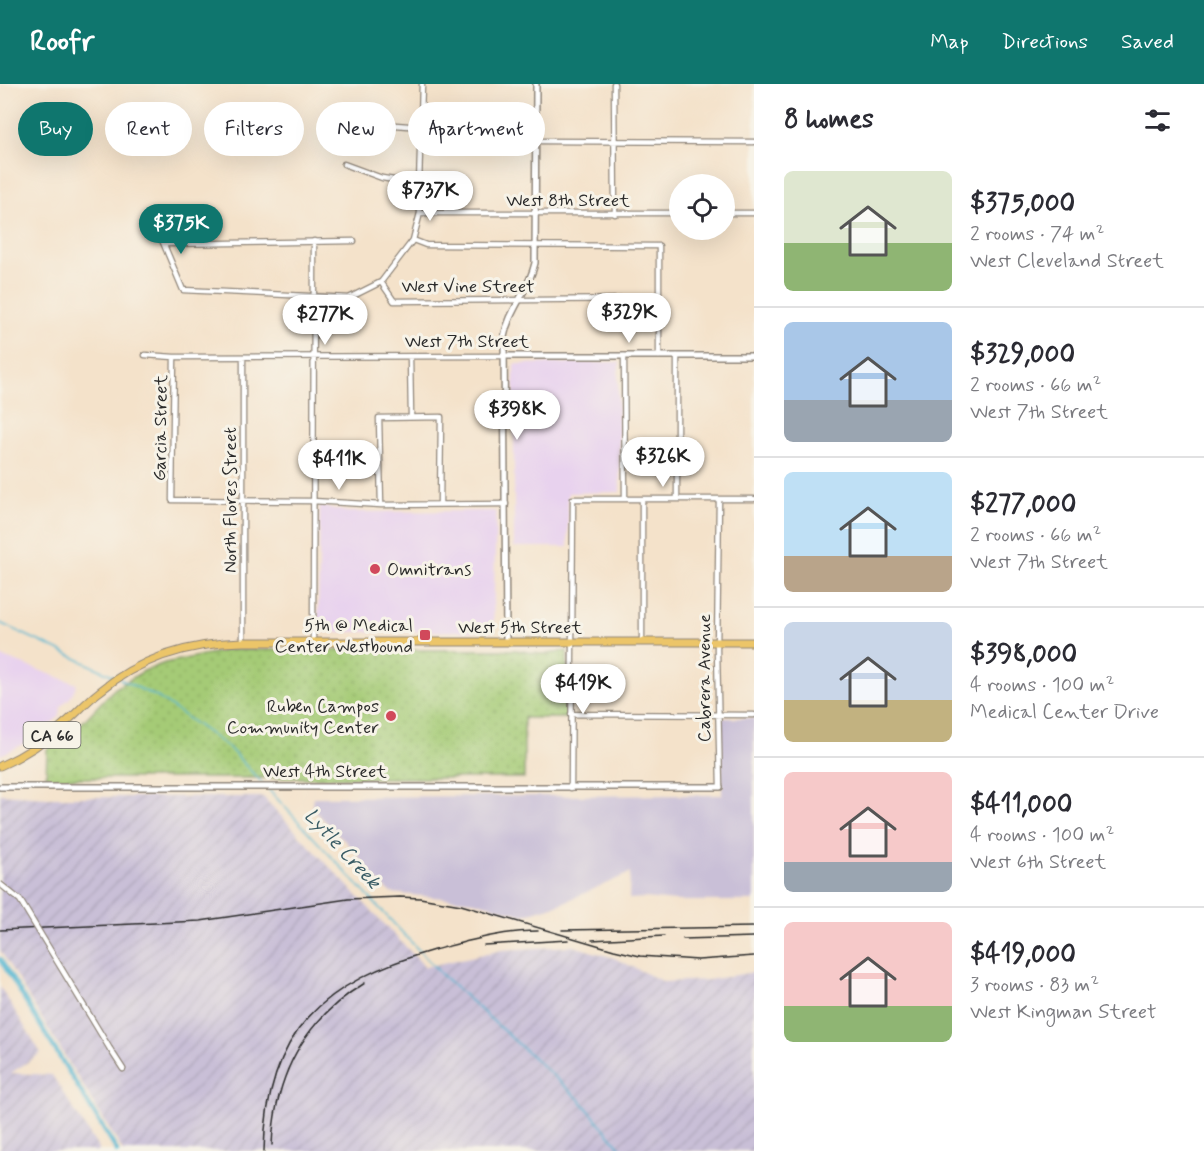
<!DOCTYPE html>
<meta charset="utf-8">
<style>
body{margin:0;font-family:Mynerve,sans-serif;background:#f7f7f7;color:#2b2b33;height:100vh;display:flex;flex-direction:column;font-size:22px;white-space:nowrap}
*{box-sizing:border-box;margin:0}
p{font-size:20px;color:#7c7c81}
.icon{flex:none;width:33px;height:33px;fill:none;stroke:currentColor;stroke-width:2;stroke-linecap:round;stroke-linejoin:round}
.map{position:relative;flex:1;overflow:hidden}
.drawer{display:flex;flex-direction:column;background:#fff;width:450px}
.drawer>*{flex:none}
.banner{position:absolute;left:18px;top:18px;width:570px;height:54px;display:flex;gap:12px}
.fabs{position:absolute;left:669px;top:90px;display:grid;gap:12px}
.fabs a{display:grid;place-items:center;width:66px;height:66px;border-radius:50%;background:#fff;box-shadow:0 6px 24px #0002;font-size:30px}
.price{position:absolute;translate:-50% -51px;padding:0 14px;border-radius:21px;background:#fff;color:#222;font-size:20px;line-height:39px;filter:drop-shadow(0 2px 3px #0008)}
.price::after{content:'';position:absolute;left:50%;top:36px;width:18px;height:14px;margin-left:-9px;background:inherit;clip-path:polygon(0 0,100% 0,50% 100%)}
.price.current{background:#0f766e;color:#fff}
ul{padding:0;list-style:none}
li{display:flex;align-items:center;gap:18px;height:150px;padding:0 30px}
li+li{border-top:2px solid #e1e1e2}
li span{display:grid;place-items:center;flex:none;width:168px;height:120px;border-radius:9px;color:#555}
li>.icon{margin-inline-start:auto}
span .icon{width:72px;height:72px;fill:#fffc;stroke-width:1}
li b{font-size:26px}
h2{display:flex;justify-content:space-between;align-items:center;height:72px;padding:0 30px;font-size:26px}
.pill{padding:0 21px;border-radius:27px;background:#fff;box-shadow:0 6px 24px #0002;font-size:21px;line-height:54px}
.pill.current{background:#0f766e;color:#fff}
header{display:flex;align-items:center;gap:36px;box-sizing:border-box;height:84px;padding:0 30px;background:#0f766e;color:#fff}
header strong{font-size:28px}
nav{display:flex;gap:33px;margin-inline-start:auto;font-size:21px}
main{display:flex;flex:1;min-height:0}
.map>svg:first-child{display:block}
.built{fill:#e8d2ee}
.industrial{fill:url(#industrial-furrows)}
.railway{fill:#c9bfd7}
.park{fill:url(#park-dots);stroke:#687b50;stroke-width:1.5}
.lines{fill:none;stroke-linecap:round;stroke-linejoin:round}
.stream{stroke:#54b7d2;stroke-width:1.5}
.canal{stroke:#54b7d2;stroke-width:4.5}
.minor-casing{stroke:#90867a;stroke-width:7}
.tertiary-casing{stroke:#90867a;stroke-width:8}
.primary-casing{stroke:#90867a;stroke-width:9}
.minor{stroke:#fff;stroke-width:4.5}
.tertiary{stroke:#fff;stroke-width:5}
.primary{stroke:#ecc569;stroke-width:7}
.rail{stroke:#2b2b2b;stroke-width:1.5}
.minor-bridge-casing{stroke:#90867a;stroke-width:7;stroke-linecap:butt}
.minor-bridge{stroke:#fff;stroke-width:4.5}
.poi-dot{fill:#d1495b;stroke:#f7f3e8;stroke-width:2}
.labels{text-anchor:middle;stroke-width:6;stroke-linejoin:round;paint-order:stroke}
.shield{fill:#f7f3e8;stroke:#686764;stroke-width:1.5}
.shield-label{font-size:16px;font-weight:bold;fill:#2b2b2b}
.street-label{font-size:18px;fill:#2b2b2b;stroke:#f7f3e8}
.poi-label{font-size:18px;fill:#2b2b2b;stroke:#f7f3e8;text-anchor:end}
.water-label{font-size:20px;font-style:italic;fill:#395c65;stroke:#f7f3e8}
</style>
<header>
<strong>Roofr</strong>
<nav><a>Map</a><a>Directions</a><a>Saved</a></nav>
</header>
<main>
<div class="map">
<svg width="754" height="1067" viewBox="0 0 754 1067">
<defs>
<pattern id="industrial-furrows" width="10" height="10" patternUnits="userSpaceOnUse" patternTransform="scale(1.5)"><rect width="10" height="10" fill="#c9bfd7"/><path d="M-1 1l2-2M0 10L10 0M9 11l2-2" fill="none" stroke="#ada4b9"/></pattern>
<pattern id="park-dots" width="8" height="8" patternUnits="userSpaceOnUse" patternTransform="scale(1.5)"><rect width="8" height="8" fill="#a5cb76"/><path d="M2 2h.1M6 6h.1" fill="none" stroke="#8eae66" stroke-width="1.8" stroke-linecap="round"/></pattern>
</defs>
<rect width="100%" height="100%" fill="#f7f3e8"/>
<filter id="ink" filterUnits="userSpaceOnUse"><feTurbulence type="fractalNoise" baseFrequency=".0167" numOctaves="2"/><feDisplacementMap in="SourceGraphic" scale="12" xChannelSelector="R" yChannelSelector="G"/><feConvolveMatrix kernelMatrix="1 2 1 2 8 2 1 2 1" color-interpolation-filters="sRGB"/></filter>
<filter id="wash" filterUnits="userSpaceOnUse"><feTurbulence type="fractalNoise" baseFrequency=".008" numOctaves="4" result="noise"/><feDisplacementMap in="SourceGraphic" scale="24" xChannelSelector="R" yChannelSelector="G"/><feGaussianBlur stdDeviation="1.35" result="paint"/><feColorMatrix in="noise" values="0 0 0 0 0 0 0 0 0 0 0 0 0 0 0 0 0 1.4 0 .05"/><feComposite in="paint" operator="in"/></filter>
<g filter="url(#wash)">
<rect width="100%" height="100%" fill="#f4e2ca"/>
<path class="built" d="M 620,278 L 618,290 L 620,408 L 568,409 L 568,463 L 514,463 L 514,280 Z
M 320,422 L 348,428 L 494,427 L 496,429 L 493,547 L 322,548 L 318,544 Z
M 0,572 L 77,600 L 70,614 L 61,622 L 59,633 L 35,653 L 14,665 L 0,671 Z"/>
<path class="industrial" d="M 0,710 L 48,713 L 263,713 L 425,883 L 502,866 L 573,862 L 614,874 L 664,898 L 709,896 L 754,888 L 754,1067 L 123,1067 L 0,866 Z
M 0,903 L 41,969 L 11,989 L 52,991 L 100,1067 L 0,1067 Z"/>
<path class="railway" d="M 721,634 L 754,634 L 754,817 L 675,817 L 645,814 L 629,815 L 630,789 L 560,820 L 523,831 L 474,817 L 391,809 L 369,789 L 356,768 L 312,724 L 313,713 L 722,711 Z"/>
<path class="park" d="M 228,566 L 513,566 C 525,566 534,571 547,570 C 554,570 560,567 567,567 L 568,634 L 524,634 L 524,694 L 46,694 L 47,665 L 80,641 L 114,605 L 144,587 L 165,579 Z"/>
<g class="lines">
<path class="stream" d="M 0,539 L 116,593
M 120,595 L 159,614 L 228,663 L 263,700
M 268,705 L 441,890 L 581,1017 L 623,1067"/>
<path class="canal" d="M 0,875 L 117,1067"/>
</g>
</g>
<g filter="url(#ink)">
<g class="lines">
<defs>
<path id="minor" d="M 614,0 L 615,130
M 357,35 L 383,40 L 421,43
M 420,59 L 535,57 L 754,58
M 344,80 L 382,94 L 419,100
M 420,129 L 680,129
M 724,129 L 754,129
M 157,144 L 183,206 L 349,214 L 381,198 L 413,156 L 420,129 L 419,100 L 422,0
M 413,156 L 426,161 L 659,162 L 659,272
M 164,160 L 354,157
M 381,198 L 394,217 L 658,215
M 145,271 L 174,273 L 505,272
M 624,272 L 625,415
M 677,272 L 677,415
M 174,273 L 172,416 L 313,417 L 381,421 L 506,420
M 410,273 L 411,332
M 719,415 L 717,566 L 720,703
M 381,421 L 379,334 L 441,333 L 440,420
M 243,558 L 243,273
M 313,558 L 314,157
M 642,558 L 642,415
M 571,630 L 754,631
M 571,704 L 573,415 L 754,415
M 110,965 L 123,985"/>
<path id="tertiary" d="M 505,272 L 754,272
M 506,558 L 504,253 C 509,226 529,206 535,179 L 536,0
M 0,703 L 720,703"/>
<path id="primary" d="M 0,682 C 25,671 46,657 65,639 C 77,629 87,617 99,608 C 141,573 189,559 243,558 L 754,558"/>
</defs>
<use href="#minor" class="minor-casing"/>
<use href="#tertiary" class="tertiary-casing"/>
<use href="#primary" class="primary-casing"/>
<use href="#minor" class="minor"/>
<use href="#tertiary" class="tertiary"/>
<use href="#primary" class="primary"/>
<path class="rail" d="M 0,846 L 200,837 L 348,815 L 400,813 L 420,814 L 461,821 L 614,866 L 640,872 L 698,876 L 754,872
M 562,846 L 754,843
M 683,855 L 754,853
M 592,856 L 664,852
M 484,861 L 568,856
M 272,1061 C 275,991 305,935 365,899
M 264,1067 C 266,947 324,897 434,866 C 469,857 502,847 538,847"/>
<defs>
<path id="minor-bridge" d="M 0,800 L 20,816 L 110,965"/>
</defs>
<use href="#minor-bridge" class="minor-bridge-casing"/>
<use href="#minor-bridge" class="minor-bridge"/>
</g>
</g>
<g class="poi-dot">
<circle cx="375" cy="485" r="6"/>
<rect x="419" y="545" width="12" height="12" rx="3"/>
<circle cx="391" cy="632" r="6"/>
</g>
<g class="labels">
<rect class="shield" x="23.5" y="638" width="57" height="26" rx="4.5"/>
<g class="shield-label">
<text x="52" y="657">CA 66</text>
</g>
<g class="street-label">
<text x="568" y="122">West 8th Street</text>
<text x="468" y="208">West Vine Street</text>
<text x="467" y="263">West 7th Street</text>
<text transform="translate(160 344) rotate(-89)" y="6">Garcia Street</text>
<text transform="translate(230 416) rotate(-90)" y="6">North Flores Street</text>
<text x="520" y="549">West 5th Street</text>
<text transform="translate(704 594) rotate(-90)" y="6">Cabrera Avenue</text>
<text x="325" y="693">West 4th Street</text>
</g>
<g class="poi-label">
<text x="387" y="491" text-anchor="start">Omnitrans</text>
<text x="413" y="547">5th @ Medical<tspan x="413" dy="21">Center Westbound</tspan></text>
<text x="379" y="628">Ruben Campos<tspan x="379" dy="21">Community Center</tspan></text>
</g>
<g class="water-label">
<text transform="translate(343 764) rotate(47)" y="7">Lytle Creek</text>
</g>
</g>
</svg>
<div class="fabs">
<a><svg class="icon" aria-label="locate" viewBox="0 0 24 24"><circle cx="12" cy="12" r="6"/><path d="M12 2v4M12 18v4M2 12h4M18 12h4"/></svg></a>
</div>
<b class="price" style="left:430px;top:138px">$737K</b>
<b class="price current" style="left:181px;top:171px">$375K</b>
<b class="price" style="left:629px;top:260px">$329K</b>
<b class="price" style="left:325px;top:262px">$277K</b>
<b class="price" style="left:517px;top:357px">$398K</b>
<b class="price" style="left:663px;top:404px">$326K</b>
<b class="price" style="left:339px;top:407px">$411K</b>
<b class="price" style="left:583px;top:631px">$419K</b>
<div class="banner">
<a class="pill current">Buy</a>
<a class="pill">Rent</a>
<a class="pill">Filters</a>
<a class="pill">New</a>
<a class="pill">Apartment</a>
</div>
</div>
<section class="drawer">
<h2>8 homes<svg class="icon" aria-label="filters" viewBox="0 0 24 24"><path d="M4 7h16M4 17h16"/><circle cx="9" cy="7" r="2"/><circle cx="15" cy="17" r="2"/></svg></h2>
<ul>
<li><span style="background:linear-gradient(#dfe7d0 60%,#8fb573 0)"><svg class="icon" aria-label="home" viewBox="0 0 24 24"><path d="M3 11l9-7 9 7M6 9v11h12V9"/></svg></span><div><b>$375,000</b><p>2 rooms · 74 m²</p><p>West Cleveland Street</p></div></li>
<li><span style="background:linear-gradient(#a9c7e8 65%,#9aa5b1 0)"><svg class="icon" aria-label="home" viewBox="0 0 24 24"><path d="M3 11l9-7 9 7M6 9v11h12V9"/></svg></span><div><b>$329,000</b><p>2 rooms · 66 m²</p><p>West 7th Street</p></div></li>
<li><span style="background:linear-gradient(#bfe0f5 70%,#b9a48a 0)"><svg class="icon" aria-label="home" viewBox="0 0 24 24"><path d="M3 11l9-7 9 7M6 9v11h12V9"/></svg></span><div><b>$277,000</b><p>2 rooms · 66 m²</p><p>West 7th Street</p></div></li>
<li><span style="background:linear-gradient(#c9d6e8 65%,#c2b280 0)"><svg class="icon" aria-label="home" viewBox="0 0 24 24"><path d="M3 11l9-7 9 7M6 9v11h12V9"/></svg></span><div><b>$398,000</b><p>4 rooms · 100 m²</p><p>Medical Center Drive</p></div></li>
<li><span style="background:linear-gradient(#f6c9c9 75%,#9aa5b1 0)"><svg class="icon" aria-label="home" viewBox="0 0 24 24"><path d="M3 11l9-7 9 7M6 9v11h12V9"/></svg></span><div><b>$411,000</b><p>4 rooms · 100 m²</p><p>West 6th Street</p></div></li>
<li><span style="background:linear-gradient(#f6c9c9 70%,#8fb573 0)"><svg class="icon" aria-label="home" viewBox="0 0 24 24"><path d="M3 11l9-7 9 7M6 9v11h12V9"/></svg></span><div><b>$419,000</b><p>3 rooms · 83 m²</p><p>West Kingman Street</p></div></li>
</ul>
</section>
</main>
